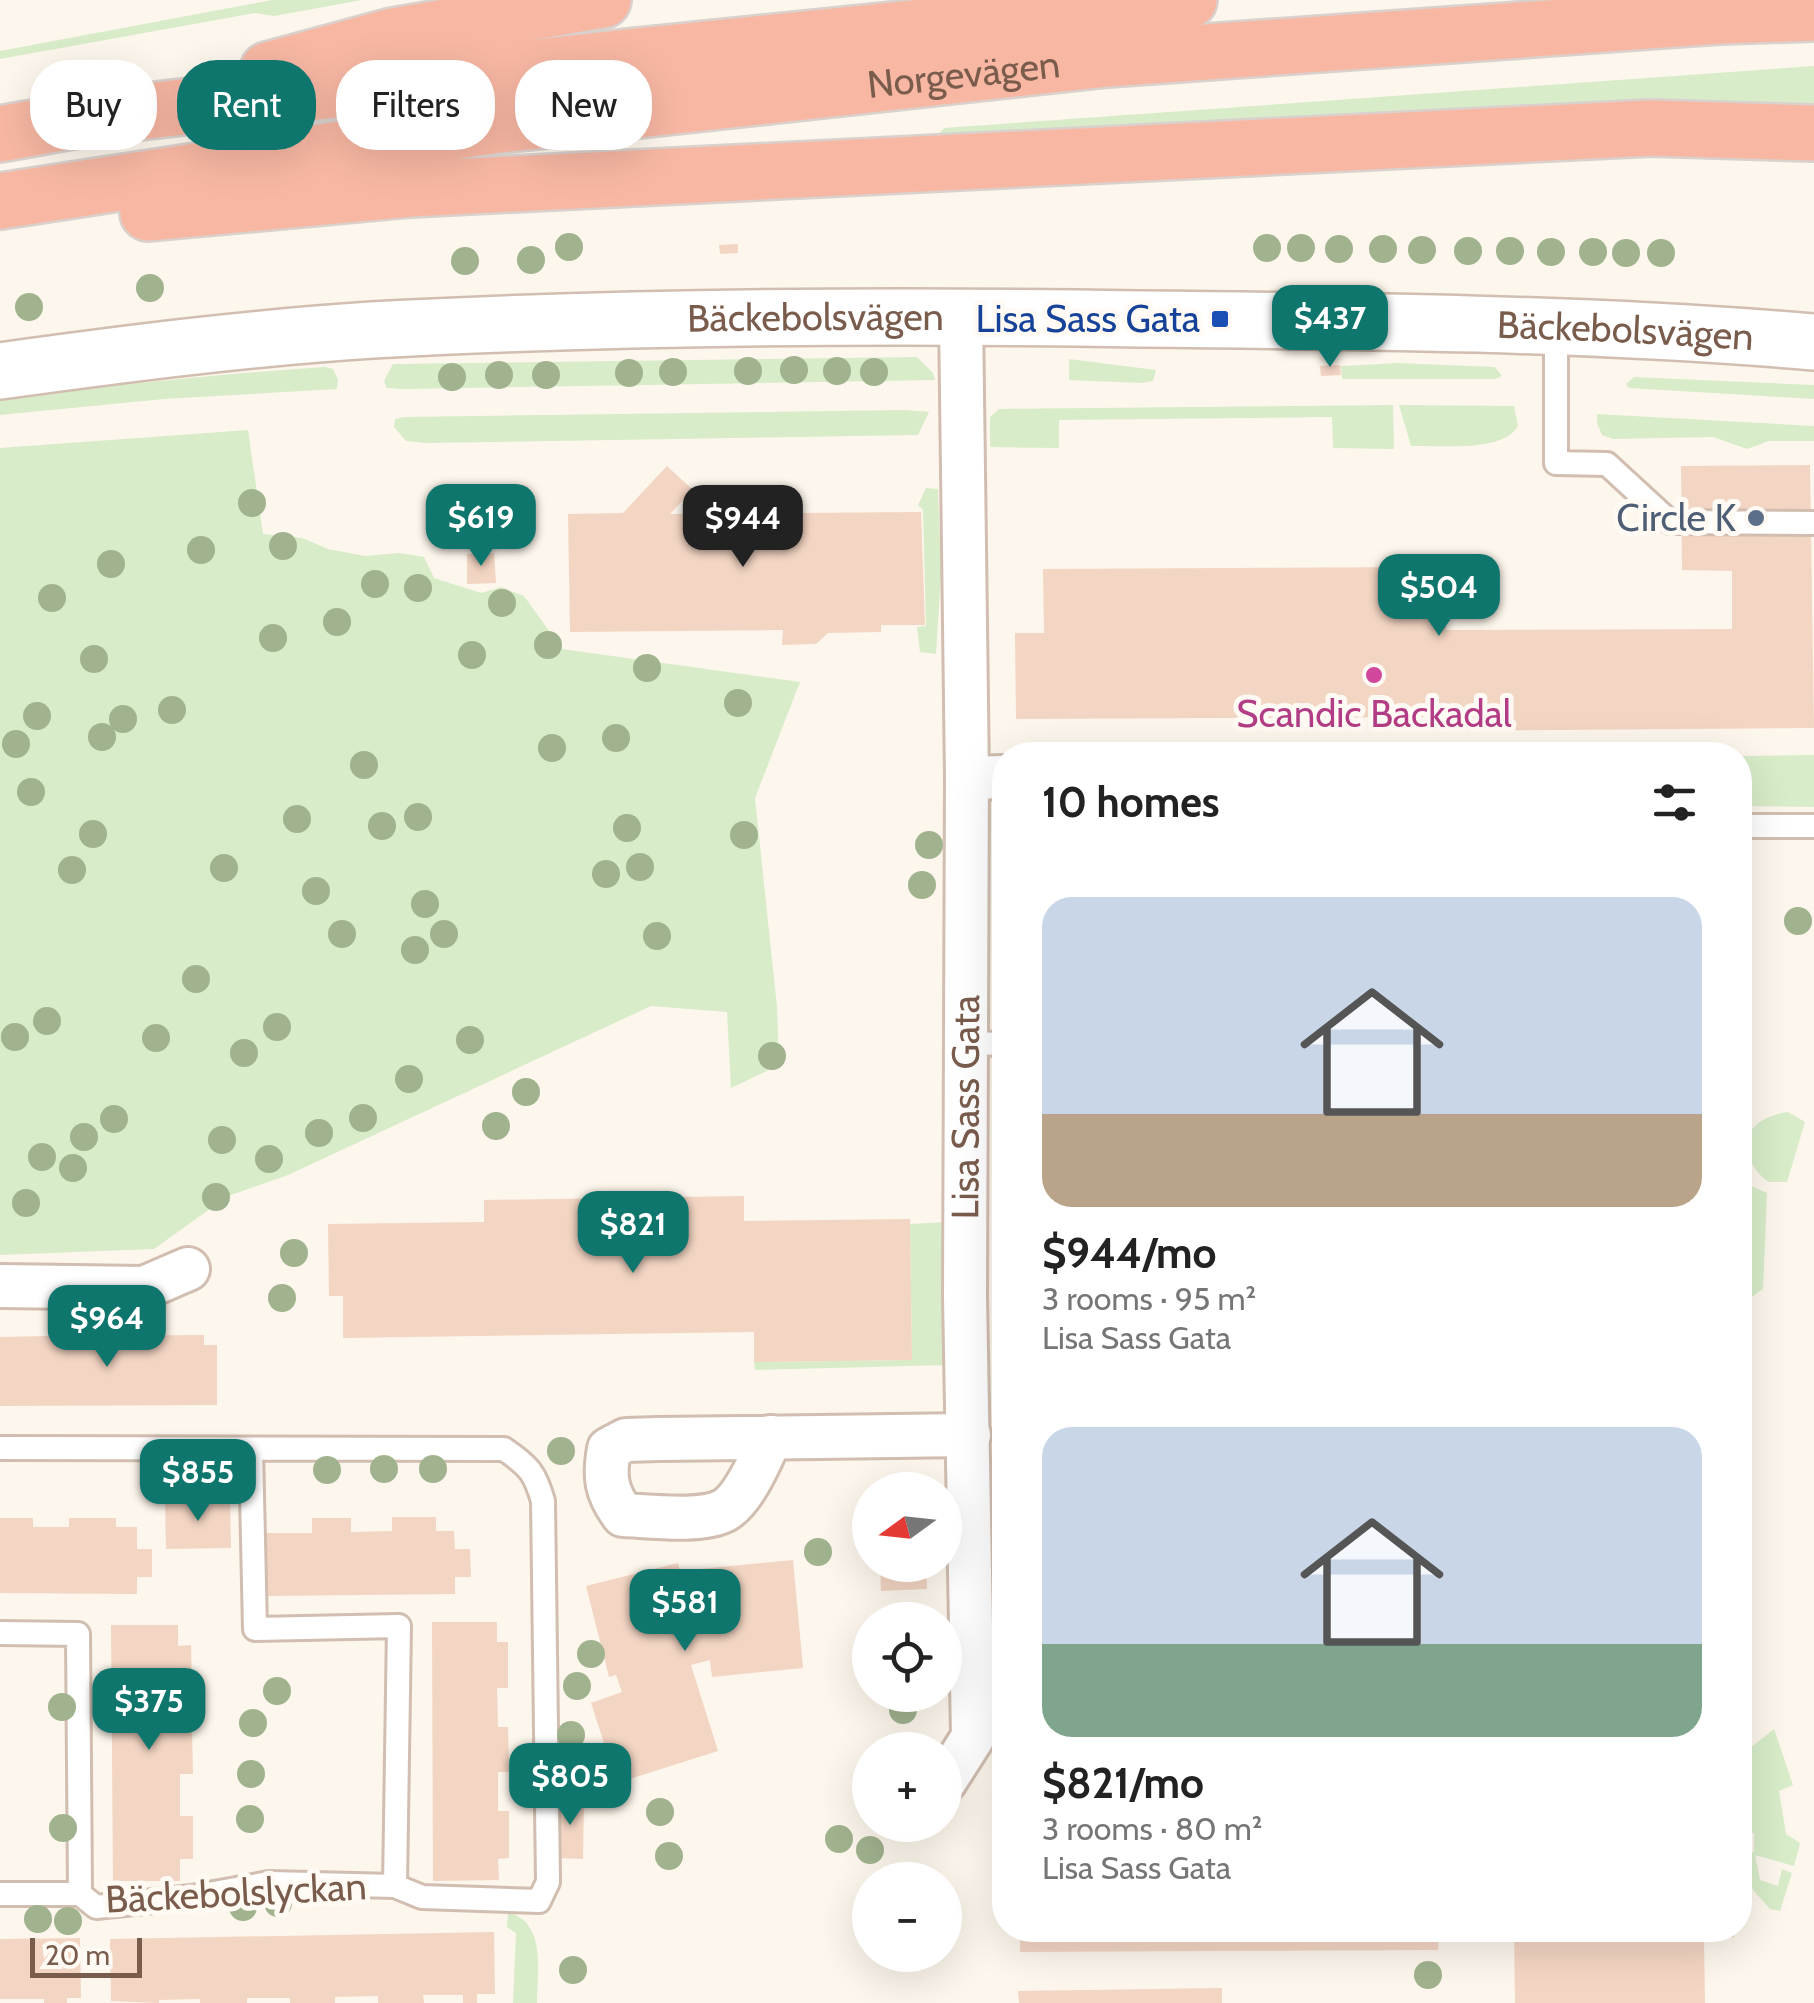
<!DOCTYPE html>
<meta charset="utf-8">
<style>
body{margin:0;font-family:Cabin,sans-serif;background:#f2f2f2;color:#222;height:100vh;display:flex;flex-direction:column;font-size:38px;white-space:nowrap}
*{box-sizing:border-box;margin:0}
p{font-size:32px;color:#767676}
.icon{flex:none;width:55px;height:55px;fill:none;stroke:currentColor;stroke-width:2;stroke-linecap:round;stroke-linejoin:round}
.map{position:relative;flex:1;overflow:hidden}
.drawer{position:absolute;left:992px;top:742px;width:760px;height:1200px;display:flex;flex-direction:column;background:#fff;border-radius:40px;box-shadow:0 10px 40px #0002}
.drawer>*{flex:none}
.banner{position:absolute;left:30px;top:60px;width:812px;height:90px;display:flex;gap:20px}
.needle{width:65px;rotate:255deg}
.fabs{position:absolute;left:852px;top:1472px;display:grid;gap:20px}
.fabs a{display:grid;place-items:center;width:110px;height:110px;border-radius:50%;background:#fff;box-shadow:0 10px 40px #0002;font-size:50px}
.scale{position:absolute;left:30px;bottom:25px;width:112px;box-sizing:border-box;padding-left:10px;border:5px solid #7a5c4d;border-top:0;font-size:28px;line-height:35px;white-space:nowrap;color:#7a5c4d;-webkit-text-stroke:8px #fffaf3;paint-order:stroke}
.price{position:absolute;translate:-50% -85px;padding:0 22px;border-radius:20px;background:#0f766e;color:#fff;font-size:32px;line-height:65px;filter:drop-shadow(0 2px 5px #0008)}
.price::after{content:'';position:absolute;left:50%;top:60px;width:30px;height:22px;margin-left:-15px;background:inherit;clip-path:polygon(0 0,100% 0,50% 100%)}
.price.on{background:#222;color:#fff}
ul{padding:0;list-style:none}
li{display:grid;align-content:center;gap:20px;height:530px;padding:0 50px}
li span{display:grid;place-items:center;height:310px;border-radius:30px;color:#555}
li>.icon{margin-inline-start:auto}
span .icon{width:180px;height:180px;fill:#fffc;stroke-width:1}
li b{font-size:42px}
h2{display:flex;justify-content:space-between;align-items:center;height:120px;padding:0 50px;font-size:42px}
.chip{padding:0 35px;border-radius:40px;background:#fff;box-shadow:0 10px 40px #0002;font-size:35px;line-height:90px}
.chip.on{background:#0f766e;color:#fff}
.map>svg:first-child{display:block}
.green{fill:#d8ecc9}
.building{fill:#f3d5c3}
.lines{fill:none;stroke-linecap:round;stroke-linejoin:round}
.service-casing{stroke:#d1beb0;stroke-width:28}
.minor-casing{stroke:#d1beb0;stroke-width:48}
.tertiary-casing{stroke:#d1beb0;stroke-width:60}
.motorway-casing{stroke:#dad1cd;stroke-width:60}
.service{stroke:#fff;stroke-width:22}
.minor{stroke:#fff;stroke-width:42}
.tertiary{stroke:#fff;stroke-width:55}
.motorway{stroke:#f7b7a3;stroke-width:55}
.tree{fill:#a0b28e}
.transit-dot{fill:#1a4fb4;stroke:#fffaf3;stroke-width:4}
.service-dot{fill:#5c6f8a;stroke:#fffaf3;stroke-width:4}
.hotel-dot{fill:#d1479c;stroke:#fffaf3;stroke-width:4}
.labels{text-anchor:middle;stroke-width:10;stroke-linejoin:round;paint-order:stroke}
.street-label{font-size:38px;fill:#7a5c4d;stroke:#fffaf3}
.transit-label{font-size:38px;fill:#164399;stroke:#fffaf3;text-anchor:end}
.service-label{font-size:38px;fill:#4e5e75;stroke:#fffaf3;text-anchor:end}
.hotel-label{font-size:38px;fill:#b23c85;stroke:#fffaf3}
</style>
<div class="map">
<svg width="1814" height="2003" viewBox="0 0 1814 2003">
<rect width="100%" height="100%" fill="#fdf6ec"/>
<path class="green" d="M 272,0 L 362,0 L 274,16 L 255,13 L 0,59 L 0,51 Z
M 1814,66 L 1814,117 L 942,136 L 940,133 L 944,128 Z
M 917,357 L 933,373 L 935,380 L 401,389 L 387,388 L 384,381 L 393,364 Z
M 1069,359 L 1156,370 L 1153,381 L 1142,383 L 1069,380 Z
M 1398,363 L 1495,367 L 1502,376 L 1495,379 L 1342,379 L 1341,366 Z
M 325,367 L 333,369 L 338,380 L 337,389 L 164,399 L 0,415 L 0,401 C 108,385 216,374 325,367 Z
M 1634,377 L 1814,385 L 1814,399 L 1629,388 L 1626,384 Z
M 1393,405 L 1394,449 L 1333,448 L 1332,417 L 1059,420 L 1059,448 L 990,447 L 990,417 L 999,409 Z
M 1399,405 L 1514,406 L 1518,426 C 1503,453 1440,445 1411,446 Z
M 905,410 L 929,412 L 918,435 L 426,443 L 406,441 L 394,427 L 395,419 L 405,417 Z
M 1597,414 L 1814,426 L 1814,441 L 1769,441 L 1747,449 L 1713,437 L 1613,439 L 1602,435 L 1597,423 Z
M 248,430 L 263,534 L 302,538 L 328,549 L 365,556 L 399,553 L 424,557 L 434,578 L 481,593 L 501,587 L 524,596 L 562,649 L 800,682 L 755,798 L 777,1007 L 779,1065 L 731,1088 L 727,1012 L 651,1006 L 288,1175 L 228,1196 L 154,1249 L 0,1255 L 0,448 Z
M 926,488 L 938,489 L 941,575 L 936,654 L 920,652 L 917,627 L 926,626 L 923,510 L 918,505 Z
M 1814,755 L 1814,807 L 1740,806 L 1740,756 Z
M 1788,1112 L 1805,1122 L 1787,1182 L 1768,1182 C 1732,1152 1743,1118 1788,1112 Z
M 1740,1181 L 1767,1193 L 1763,1289 L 1741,1304 L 1740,1323 Z
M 945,1222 L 947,1365 L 755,1370 L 754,1362 L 912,1360 L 910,1224 Z
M 1774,1729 L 1793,1785 L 1779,1791 L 1786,1834 L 1800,1843 L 1794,1866 L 1755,1855 L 1760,1880 L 1778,1886 L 1782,1869 L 1792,1873 L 1780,1911 L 1770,1909 L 1753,1890 L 1745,1854 L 1754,1852 L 1754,1833 L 1743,1832 L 1740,1756 Z
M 508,1912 C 547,1923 537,1971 537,2003 L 513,2003 L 516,1933 L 507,1927 Z"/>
<path class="building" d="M 738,244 L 738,253 L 720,254 L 719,245 Z
M 1340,365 L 1341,375 L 1321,376 L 1320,366 Z
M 1810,465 L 1814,728 L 1433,731 L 1433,717 L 1016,719 L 1015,633 L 1044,633 L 1043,569 L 1446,567 L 1446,630 L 1732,629 L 1732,571 L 1682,570 L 1681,466 Z
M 667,466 L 693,490 L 670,514 L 921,512 L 925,625 L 881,625 L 881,632 L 828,633 L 816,644 L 782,645 L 783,630 L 570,632 L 568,514 L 623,513 Z
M 494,553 L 496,583 L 467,584 L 467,554 Z
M 744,1196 L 744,1221 L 910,1219 L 912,1360 L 754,1362 L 754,1332 L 343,1338 L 343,1296 L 329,1296 L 328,1224 L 484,1222 L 484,1200 Z
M 48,1329 L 78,1329 L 78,1336 L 204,1335 L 204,1345 L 217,1345 L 217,1405 L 0,1406 L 0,1337 L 48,1336 Z
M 1740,1369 L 1744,1369 L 1747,1494 L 1740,1494 Z
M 230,1498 L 231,1548 L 166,1549 L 165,1499 Z
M 392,1517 L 436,1517 L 436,1531 L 454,1531 L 455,1549 L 470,1549 L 471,1577 L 455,1577 L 455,1594 L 266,1596 L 266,1533 L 312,1533 L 312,1518 L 351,1518 L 351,1532 L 392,1531 Z
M 0,1518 L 33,1518 L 33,1527 L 69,1527 L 69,1518 L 116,1518 L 116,1527 L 137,1527 L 137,1549 L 152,1549 L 152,1577 L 137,1577 L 137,1594 L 0,1593 Z
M 793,1560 L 803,1668 L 712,1677 L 710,1660 L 691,1665 L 718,1751 L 617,1783 L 591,1703 L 622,1692 L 616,1675 L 609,1677 L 586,1586 L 678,1563 L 689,1608 L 704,1606 L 700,1569 Z
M 926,1565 L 927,1589 L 881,1591 L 880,1566 Z
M 432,1622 L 497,1622 L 497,1642 L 508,1642 L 508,1688 L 497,1688 L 498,1727 L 508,1727 L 509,1772 L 498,1772 L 498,1811 L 509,1811 L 509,1858 L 498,1859 L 499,1880 L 433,1881 Z
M 111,1625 L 178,1625 L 178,1646 L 191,1645 L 192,1688 L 179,1688 L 179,1730 L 192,1730 L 193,1774 L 180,1774 L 180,1816 L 193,1816 L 193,1859 L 180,1859 L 180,1881 L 113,1881 Z
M 557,1797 L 584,1797 L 583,1859 L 556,1858 Z
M 1020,1930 L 1439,1930 L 1438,1950 L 1020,1952 Z
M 1514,1930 L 1734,1930 L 1734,1937 L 1704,1937 L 1705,2003 L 1515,2003 Z
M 494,1932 L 495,1994 L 477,1994 L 477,2003 L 463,2003 L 463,1995 L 423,1995 L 424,2003 L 378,2003 L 378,1996 L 335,1997 L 335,2003 L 290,2003 L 290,1998 L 247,1998 L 247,2003 L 200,2003 L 200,1999 L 159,2000 L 159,2003 L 111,2001 L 110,1939 Z
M 80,1938 L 81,1998 L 67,1998 L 67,2003 L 44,2003 L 44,1999 L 0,1999 L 0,1939 Z
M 1222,1988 L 1222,2003 L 1019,2003 L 1018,1991 Z"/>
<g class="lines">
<defs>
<path id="service" d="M 1556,326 L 1556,463 L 1607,464 L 1670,522 L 1814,523
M 1740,826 L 1814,826
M 964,1043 L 1005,1044
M 0,1448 L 504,1449 C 529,1466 535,1473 543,1501 L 548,1882 L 539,1901 L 422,1897 L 395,1886 L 269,1883 L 192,1897 L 96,1907 L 80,1894 L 0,1894
M 251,1450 L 255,1629 L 399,1626 L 395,1886
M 0,1633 L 78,1634 L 80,1894"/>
<g id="minor">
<path d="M 967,778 L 1005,777"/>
<path d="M 0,1286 L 144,1288 L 188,1269"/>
<path d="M 771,1437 C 761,1458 745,1498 725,1510 C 702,1523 649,1516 623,1515 C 606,1492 604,1477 609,1449 L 626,1440 L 658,1439 L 969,1435"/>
<path id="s1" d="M 945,1781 L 973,1737 L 965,1296 L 967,778 L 961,316"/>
</g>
<g id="tertiary">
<path id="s2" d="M 0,371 C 123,354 248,338 372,330 C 628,316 883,315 1139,319 C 1364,321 1589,323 1814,342"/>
</g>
<g id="motorway">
<path d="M 268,70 L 393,36 L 603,0"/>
<path d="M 0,134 L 94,117 L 627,57 L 1189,0"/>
<path id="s3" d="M 0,201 L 491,126 L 1107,59 L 1719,16 L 1814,13"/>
<path d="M 148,213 L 410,189 L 1651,128 L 1814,133"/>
</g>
</defs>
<use href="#service" class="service-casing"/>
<use href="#minor" class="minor-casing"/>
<use href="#tertiary" class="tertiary-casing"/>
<use href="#motorway" class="motorway-casing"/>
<use href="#service" class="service"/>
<use href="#minor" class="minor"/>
<use href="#tertiary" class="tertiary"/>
<use href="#motorway" class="motorway"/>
</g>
<g class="tree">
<circle cx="569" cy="247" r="14"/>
<circle cx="1267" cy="248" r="14"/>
<circle cx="1301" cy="248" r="14"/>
<circle cx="1339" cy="249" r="14"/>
<circle cx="1383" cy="249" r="14"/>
<circle cx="1422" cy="250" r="14"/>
<circle cx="1468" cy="251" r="14"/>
<circle cx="1510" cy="251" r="14"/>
<circle cx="1551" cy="252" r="14"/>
<circle cx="1593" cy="252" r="14"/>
<circle cx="1626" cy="253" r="14"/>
<circle cx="1661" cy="253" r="14"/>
<circle cx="531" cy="260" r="14"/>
<circle cx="465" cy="261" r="14"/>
<circle cx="150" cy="288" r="14"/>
<circle cx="29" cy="307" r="14"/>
<circle cx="794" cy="370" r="14"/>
<circle cx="748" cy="371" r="14"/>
<circle cx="837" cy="371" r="14"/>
<circle cx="673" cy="372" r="14"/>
<circle cx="874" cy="372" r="14"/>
<circle cx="629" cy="373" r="14"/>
<circle cx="499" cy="375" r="14"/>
<circle cx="546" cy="375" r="14"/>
<circle cx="452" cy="377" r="14"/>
<circle cx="252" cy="503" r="14"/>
<circle cx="283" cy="546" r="14"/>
<circle cx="201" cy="550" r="14"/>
<circle cx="111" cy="564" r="14"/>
<circle cx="375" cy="584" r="14"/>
<circle cx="418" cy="588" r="14"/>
<circle cx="52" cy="598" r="14"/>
<circle cx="502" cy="603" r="14"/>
<circle cx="337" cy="622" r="14"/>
<circle cx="273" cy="638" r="14"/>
<circle cx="548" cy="645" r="14"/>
<circle cx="472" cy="655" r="14"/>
<circle cx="94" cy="659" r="14"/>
<circle cx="647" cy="668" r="14"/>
<circle cx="738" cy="703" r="14"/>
<circle cx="172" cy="710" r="14"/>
<circle cx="37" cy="716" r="14"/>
<circle cx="123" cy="719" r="14"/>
<circle cx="102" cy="737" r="14"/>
<circle cx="616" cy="738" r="14"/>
<circle cx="16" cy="744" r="14"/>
<circle cx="552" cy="748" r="14"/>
<circle cx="364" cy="765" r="14"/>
<circle cx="31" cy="792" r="14"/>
<circle cx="418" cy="817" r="14"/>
<circle cx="297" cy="819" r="14"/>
<circle cx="382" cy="826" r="14"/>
<circle cx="627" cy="828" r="14"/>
<circle cx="93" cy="834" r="14"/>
<circle cx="744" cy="835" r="14"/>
<circle cx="929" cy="845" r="14"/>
<circle cx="640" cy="867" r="14"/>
<circle cx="224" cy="868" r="14"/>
<circle cx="72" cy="870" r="14"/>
<circle cx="606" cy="874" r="14"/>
<circle cx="922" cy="885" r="14"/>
<circle cx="316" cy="891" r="14"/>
<circle cx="425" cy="904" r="14"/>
<circle cx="1798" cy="921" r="14"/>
<circle cx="342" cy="934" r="14"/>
<circle cx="444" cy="934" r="14"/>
<circle cx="657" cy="936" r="14"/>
<circle cx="415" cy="950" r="14"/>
<circle cx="196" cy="979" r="14"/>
<circle cx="47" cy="1021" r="14"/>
<circle cx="277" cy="1027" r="14"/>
<circle cx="15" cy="1037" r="14"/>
<circle cx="156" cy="1038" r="14"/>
<circle cx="470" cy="1040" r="14"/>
<circle cx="244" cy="1053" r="14"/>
<circle cx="772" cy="1056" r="14"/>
<circle cx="409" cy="1079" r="14"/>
<circle cx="526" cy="1092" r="14"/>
<circle cx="363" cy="1118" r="14"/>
<circle cx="114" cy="1119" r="14"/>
<circle cx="496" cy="1126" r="14"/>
<circle cx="319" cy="1133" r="14"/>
<circle cx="84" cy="1137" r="14"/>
<circle cx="222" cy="1140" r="14"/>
<circle cx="42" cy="1157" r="14"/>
<circle cx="269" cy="1159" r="14"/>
<circle cx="73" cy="1168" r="14"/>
<circle cx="216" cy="1197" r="14"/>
<circle cx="26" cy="1203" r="14"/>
<circle cx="294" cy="1253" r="14"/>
<circle cx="282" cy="1298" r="14"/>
<circle cx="561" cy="1451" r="14"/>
<circle cx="384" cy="1469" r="14"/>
<circle cx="433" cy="1469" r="14"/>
<circle cx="327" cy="1470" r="14"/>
<circle cx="205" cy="1478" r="14"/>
<circle cx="818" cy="1552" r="14"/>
<circle cx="591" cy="1654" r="14"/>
<circle cx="577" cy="1686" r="14"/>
<circle cx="277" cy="1691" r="14"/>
<circle cx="62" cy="1707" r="14"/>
<circle cx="903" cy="1710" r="14"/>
<circle cx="253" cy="1723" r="14"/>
<circle cx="571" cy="1735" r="14"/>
<circle cx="251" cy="1774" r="14"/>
<circle cx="660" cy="1812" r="14"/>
<circle cx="250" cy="1819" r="14"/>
<circle cx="63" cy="1828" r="14"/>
<circle cx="839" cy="1839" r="14"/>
<circle cx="870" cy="1850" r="14"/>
<circle cx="669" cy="1856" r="14"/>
<circle cx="278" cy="1903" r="14"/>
<circle cx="243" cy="1907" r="14"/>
<circle cx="38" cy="1919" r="14"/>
<circle cx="68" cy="1921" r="14"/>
<circle cx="573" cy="1970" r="14"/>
<circle cx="1428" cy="1975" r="14"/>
</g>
<rect class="transit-dot" x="1210" y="309" width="20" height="20" rx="5"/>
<circle class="service-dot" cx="1756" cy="518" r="10"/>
<circle class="hotel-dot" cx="1374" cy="675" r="10"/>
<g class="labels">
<g class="street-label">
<text dy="13" stroke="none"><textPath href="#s3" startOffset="972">Norgevägen</textPath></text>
<text dy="13" stroke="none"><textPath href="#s2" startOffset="818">Bäckebolsvägen</textPath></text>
<text dy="13" stroke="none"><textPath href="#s2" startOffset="1628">Bäckebolsvägen</textPath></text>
<text dy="13" stroke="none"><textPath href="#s1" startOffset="682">Lisa Sass Gata</textPath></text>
<text transform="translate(236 1893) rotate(-3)" y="13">Bäckebolslyckan</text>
</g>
<g class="transit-label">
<text x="1200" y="332">Lisa Sass Gata</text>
</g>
<g class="service-label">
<text x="1736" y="531">Circle K</text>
</g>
<g class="hotel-label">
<text x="1374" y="727">Scandic Backadal</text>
</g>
</g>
</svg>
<div class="fabs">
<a><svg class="needle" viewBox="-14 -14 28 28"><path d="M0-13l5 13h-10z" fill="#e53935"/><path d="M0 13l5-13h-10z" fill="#767676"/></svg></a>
<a><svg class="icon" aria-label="locate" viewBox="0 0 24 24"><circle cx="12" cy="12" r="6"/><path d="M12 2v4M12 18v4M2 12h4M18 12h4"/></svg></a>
<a>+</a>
<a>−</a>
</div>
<div class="scale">20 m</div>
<b class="price" style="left:1330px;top:370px">$437</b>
<b class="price" style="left:481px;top:569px">$619</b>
<b class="price on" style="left:743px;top:570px">$944</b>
<b class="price" style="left:1439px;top:639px">$504</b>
<b class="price" style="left:633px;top:1276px">$821</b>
<b class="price" style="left:107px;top:1370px">$964</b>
<b class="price" style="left:198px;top:1524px">$855</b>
<b class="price" style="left:685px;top:1654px">$581</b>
<b class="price" style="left:149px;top:1753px">$375</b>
<b class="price" style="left:570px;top:1828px">$805</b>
<div class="banner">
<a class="chip">Buy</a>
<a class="chip on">Rent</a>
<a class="chip">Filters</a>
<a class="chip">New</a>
</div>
<section class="drawer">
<h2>10 homes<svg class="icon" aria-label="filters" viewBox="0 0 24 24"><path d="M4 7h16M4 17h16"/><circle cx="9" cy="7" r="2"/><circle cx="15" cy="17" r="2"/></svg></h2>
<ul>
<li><span style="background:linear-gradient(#c9d6e8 70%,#b9a48a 0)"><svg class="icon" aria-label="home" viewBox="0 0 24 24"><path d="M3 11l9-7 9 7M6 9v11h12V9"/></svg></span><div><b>$944/mo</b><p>3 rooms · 95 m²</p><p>Lisa Sass Gata</p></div></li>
<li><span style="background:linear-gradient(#c9d6e8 70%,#7fa58c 0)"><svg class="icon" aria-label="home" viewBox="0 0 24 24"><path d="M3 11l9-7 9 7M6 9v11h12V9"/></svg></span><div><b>$821/mo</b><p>3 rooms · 80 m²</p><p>Lisa Sass Gata</p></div></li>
</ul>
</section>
</div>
